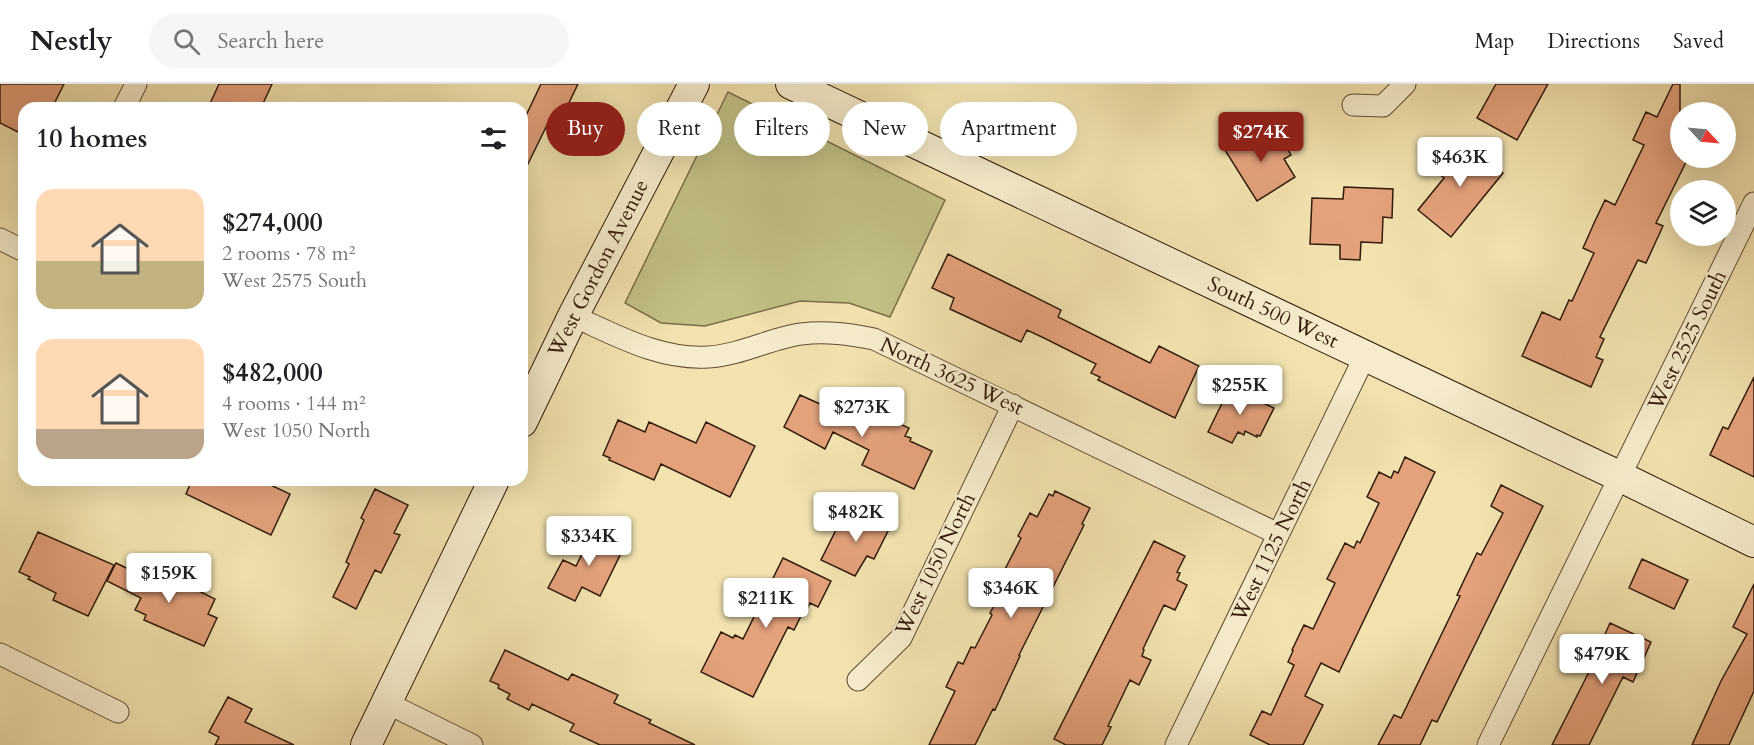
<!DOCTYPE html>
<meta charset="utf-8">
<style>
body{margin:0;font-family:Cardo,serif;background:#f6f6f6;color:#202124;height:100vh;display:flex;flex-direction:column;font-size:22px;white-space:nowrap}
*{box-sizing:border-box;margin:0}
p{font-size:20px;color:#757577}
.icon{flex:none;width:33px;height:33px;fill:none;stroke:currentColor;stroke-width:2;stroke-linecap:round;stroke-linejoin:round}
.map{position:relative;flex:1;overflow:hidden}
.details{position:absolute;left:18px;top:18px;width:510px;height:384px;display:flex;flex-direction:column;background:#fff;border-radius:18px;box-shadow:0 6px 24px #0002}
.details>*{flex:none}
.top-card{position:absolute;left:546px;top:18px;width:570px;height:54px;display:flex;gap:12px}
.needle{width:39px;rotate:116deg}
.controls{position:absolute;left:1670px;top:18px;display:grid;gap:12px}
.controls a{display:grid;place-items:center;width:66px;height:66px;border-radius:50%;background:#fff;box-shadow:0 6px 24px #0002;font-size:30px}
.price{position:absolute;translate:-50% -51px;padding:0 14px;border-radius:6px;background:#fff;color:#222;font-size:20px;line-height:39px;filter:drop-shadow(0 2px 3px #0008)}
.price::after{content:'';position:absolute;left:50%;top:36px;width:18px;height:14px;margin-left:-9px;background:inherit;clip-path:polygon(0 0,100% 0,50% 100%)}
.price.current{background:#8f2418;color:#fff}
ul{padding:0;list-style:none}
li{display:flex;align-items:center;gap:18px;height:150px;padding:0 18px}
li span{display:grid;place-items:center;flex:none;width:168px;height:120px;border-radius:18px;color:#555}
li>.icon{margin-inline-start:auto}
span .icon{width:72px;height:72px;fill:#fffc;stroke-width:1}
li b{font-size:26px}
h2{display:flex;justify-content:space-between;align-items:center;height:72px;padding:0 18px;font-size:26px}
.pill{padding:0 21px;border-radius:27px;background:#fff;box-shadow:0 6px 24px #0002;font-size:21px;line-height:54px}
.pill.current{background:#8f2418;color:#fff}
header{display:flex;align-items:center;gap:36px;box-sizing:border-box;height:84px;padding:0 30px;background:#fff;border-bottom:2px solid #e0e0e0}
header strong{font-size:28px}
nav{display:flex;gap:33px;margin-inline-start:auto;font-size:21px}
.search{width:420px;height:54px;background:#f6f6f6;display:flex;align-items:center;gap:15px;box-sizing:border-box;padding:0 21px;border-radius:33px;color:#757577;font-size:22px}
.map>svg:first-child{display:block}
.green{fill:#c2c085;stroke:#7a6e46;stroke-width:1.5}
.building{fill:#e3a17c;stroke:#311b07;stroke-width:1.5}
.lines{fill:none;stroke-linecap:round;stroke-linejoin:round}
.street-casing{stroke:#614d31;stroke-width:23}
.secondary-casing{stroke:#311b07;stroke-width:32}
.street{stroke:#f6eccb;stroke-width:21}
.secondary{stroke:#f6eccb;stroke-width:30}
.labels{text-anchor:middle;stroke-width:4.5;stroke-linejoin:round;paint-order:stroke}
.street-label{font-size:21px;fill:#311b07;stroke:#f6eccb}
</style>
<header>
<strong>Nestly</strong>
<div class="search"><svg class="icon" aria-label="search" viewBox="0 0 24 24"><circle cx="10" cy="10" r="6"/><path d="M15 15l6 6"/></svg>Search here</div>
<nav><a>Map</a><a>Directions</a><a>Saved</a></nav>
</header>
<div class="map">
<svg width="1754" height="661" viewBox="0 0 1754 661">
<rect width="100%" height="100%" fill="#f1e2af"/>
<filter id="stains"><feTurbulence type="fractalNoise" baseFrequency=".00333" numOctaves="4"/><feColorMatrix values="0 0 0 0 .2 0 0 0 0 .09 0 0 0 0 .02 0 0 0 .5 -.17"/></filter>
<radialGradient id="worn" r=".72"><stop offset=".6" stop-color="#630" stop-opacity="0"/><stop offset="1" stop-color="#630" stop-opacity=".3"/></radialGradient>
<path class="green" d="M 728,8 L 945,116 L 890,233 L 849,219 L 800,217 L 705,242 L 661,239 L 625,219 Z"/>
<path class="building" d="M 0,0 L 64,0 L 52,24 L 24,24 L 24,51 L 0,39 Z
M 219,0 L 272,0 L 261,24 L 208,24 Z
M 541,0 L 578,0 L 566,25 L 564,24 L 559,35 L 552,31 L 522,92 L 522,40 Z
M 1496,0 L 1548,0 L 1517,56 L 1477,34 Z
M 1673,0 L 1680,0 L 1680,74 L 1688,74 L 1656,139 L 1663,142 L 1646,179 L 1638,176 L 1600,253 L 1604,255 L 1596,273 L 1603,276 L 1591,303 L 1522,272 L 1542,228 L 1560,236 L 1569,216 L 1572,217 L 1594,169 L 1583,164 L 1595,137 L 1605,116 L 1615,121 L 1644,61 L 1633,56 L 1646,28 L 1657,33 Z
M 1249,47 L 1258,61 L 1277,48 L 1291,71 L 1284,75 L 1295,93 L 1257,117 L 1223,63 Z
M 1463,56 L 1503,89 L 1451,153 L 1418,126 L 1444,94 L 1437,88 Z
M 1344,103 L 1393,105 L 1392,134 L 1383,133 L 1382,159 L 1361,158 L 1360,176 L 1340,175 L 1340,161 L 1310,160 L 1312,114 L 1343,115 Z
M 948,170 L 1061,226 L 1058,233 L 1150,279 L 1159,262 L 1199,282 L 1175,334 L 1098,296 L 1100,293 L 1091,289 L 1096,280 L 1044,254 L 1027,246 L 1021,258 L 950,225 L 954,214 L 932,204 Z
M 1754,293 L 1754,393 L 1710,371 L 1723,343 L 1728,345 Z
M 1230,303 L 1274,324 L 1260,352 L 1257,351 L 1257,353 L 1245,347 L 1244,351 L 1238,348 L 1232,359 L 1208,348 Z
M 800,311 L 829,324 L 832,316 L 882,340 L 885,333 L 909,344 L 905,352 L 911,354 L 910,357 L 932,367 L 914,405 L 862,381 L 869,366 L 833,348 L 825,365 L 784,343 Z
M 618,336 L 645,348 L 649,338 L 696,359 L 706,338 L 755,362 L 730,413 L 661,380 L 654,396 L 609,376 L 610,374 L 603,371 Z
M 1405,373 L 1435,388 L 1339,588 L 1321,579 L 1305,612 L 1323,621 L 1303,661 L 1270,661 L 1250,651 L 1262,627 L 1271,631 L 1294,581 L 1288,578 L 1293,567 L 1292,566 L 1304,541 L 1313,545 L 1335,499 L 1327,495 L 1345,459 L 1354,464 L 1357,457 L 1360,459 L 1379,419 L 1367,413 L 1379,388 L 1391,394 L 1394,387 L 1398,389 Z
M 192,396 L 260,396 L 290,410 L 271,451 L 186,410 Z
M 1501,401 L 1543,422 L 1437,638 L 1432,636 L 1420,661 L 1378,661 L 1394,631 L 1401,634 L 1460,512 L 1457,511 L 1477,469 L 1481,471 L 1503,429 L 1491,422 Z
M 375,405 L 408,421 L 394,449 L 400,451 L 381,489 L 375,486 L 356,525 L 333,513 L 349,480 L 346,478 L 364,436 L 361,434 Z
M 1055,407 L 1090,424 L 1082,440 L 1084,441 L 1019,571 L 1020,572 L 995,626 L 993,625 L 975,661 L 929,661 L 955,607 L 946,603 L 958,578 L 963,580 L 971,563 L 975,564 L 992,531 L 990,529 L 1005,502 L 998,499 L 1021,454 L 1018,452 L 1030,429 L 1037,433 L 1049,410 L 1053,412 Z
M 865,428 L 891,441 L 874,475 L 867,472 L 855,492 L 821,476 L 842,434 L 858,442 Z
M 595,444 L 626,459 L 600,512 L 582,503 L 575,517 L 548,504 L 563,476 L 576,482 Z
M 38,448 L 114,481 L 88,532 L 53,516 L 56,509 L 28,495 L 30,493 L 19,488 Z
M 1154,457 L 1185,472 L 1177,488 L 1180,489 L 1177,496 L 1187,501 L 1175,526 L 1164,521 L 1143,565 L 1144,566 L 1142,572 L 1151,576 L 1139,601 L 1130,596 L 1108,642 L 1111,643 L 1102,661 L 1066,661 L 1054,655 Z
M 783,474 L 831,497 L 818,523 L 810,519 L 807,525 L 805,524 L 794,546 L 788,543 L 753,613 L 701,588 L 721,548 L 733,554 L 735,551 L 743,555 Z
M 1642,475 L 1688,496 L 1674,525 L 1629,504 Z
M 116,479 L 161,501 L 165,490 L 215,515 L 208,530 L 217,534 L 204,562 L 144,536 L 146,531 L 135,526 L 141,514 L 107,497 Z
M 1754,500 L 1754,607 L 1729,661 L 1692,661 L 1721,597 L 1747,550 L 1733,543 Z
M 1610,539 L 1651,558 L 1633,598 L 1623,593 L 1589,661 L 1552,661 L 1593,580 L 1592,579 Z
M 505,566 L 568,596 L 572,590 L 618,611 L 614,619 L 651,636 L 649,639 L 695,661 L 600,661 L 570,647 L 574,640 L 532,620 L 529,626 L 507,615 L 510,610 L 498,604 L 499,601 L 490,597 Z
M 228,613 L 252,625 L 245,638 L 294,661 L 215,661 L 219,653 L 209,648 Z"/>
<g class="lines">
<defs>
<path id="street" d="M 1353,21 L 1383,22 L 1405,0
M 124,24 L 136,0
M 0,155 L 24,167
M 573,232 C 616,251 659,276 708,273 C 741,271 771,254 801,250 C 827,247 849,250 874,255 L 1278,450
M 0,570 L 118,628
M 858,596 L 901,554 L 1013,321
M 387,619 L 472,661
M 1176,661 L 1365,272
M 1488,661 L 1754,119"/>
<path id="secondary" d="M 791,0 L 1621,393 L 1754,458
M 522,338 L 573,232 L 694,0
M 366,661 L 494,396"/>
</defs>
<use href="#street" class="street-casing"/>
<use href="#secondary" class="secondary-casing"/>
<use href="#street" class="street"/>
<use href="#secondary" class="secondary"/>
</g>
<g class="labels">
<g class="street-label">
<text transform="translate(598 184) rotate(-63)" y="7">West Gordon Avenue</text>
<text transform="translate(1273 228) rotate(25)" y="7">South 500 West</text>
<text transform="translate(1687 256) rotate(-64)" y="7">West 2525 South</text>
<text transform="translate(952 292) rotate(25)" y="7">North 3625 West</text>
<text transform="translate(1271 466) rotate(-64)" y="7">West 1125 North</text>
<text transform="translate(935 480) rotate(-64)" y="7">West 1050 North</text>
</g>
</g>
<rect width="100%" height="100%" filter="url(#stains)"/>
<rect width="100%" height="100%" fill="url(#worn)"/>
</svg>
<div class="controls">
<a><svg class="needle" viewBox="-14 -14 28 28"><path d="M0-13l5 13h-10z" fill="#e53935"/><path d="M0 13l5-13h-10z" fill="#757577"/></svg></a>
<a><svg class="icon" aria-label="layers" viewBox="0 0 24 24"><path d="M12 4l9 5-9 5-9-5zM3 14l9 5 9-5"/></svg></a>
</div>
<b class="price current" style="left:1261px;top:79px">$274K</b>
<b class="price" style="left:1460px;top:104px">$463K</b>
<b class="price" style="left:1240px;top:332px">$255K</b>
<b class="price" style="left:862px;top:354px">$273K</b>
<b class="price" style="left:856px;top:459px">$482K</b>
<b class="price" style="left:589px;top:483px">$334K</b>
<b class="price" style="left:169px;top:520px">$159K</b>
<b class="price" style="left:1011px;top:535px">$346K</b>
<b class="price" style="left:766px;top:545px">$211K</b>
<b class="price" style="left:1602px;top:601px">$479K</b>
<div class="top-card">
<a class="pill current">Buy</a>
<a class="pill">Rent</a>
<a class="pill">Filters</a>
<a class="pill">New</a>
<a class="pill">Apartment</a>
</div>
<section class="details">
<h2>10 homes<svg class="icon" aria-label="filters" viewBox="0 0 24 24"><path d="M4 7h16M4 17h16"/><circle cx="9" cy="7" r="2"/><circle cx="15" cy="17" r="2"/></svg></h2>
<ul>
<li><span style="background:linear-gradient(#ffd9b3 60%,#c2b280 0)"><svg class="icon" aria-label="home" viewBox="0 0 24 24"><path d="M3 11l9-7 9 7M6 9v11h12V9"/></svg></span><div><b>$274,000</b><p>2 rooms · 78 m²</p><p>West 2575 South</p></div></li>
<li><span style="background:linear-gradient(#ffd9b3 75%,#b9a48a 0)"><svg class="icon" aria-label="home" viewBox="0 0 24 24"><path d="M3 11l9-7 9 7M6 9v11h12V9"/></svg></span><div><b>$482,000</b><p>4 rooms · 144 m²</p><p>West 1050 North</p></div></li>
</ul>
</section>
</div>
